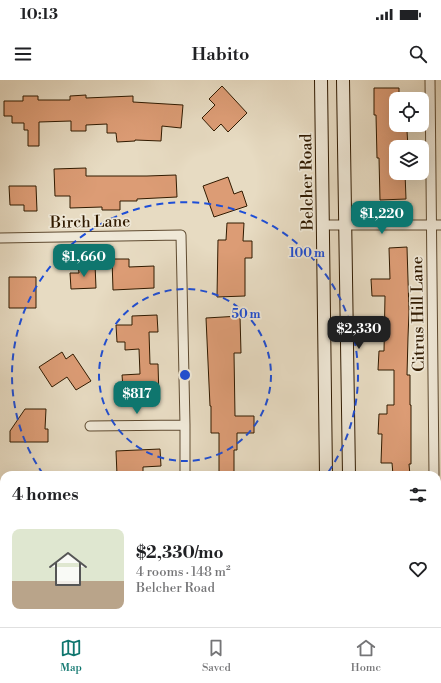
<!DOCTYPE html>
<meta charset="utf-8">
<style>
body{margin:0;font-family:"Libre Bodoni",serif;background:#f6f6f6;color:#202124;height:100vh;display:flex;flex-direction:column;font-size:15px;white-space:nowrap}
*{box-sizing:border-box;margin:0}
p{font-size:13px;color:#757577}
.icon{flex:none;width:22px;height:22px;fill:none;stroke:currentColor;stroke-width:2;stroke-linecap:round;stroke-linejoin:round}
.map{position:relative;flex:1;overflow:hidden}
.drawer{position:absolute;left:0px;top:391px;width:441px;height:156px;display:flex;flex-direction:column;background:#fff;border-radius:12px 12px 0 0;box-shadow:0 4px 16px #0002}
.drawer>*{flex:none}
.buttons{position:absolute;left:389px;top:12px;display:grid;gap:8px}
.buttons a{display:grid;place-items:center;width:40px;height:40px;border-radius:8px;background:#fff;box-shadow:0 4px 16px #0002;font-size:20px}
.price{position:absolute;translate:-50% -34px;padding:0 9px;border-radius:8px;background:#0f766e;color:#fff;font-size:13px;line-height:26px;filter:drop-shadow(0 1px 2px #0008)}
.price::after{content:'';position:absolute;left:50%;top:24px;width:12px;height:9px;margin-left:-6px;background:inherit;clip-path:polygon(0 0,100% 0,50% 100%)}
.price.active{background:#222;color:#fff}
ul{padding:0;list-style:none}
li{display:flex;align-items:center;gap:12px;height:100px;padding:0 12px}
li span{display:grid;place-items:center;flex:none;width:112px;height:80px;border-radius:8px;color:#555}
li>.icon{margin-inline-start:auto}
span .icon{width:48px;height:48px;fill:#fffc;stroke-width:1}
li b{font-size:17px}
h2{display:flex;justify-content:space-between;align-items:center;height:48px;padding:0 12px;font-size:17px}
.status{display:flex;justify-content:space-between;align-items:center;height:28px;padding:0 20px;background:#fff;direction:ltr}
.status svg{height:11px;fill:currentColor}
header{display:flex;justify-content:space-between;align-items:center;height:52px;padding:0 12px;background:#fff;font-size:18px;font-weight:600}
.tabs{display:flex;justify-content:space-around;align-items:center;height:56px;border-top:1px solid #e0e0e0;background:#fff;font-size:11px;color:#757577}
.tabs a{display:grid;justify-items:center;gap:2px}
.tabs .active{color:#0f766e}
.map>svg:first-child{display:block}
.building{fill:#dc9c75;stroke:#301a00}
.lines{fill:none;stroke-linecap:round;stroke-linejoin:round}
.minor-casing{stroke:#5e4a30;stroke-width:11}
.secondary-casing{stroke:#301a00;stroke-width:14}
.minor{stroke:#efe8d7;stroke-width:9}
.secondary{stroke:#efe8d7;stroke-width:12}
.ring{fill:none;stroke:#1d4ed8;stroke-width:2;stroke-dasharray:7 5}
.labels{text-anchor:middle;stroke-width:3.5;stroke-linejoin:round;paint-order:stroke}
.street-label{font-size:16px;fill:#301a00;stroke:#efe8d7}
.centre{fill:#1d4ed8;stroke:#efe8d7;stroke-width:2}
.ring-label{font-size:12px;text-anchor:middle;font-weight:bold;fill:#1d4ed8;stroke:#efe8d7;stroke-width:3.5;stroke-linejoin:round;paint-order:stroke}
</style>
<div class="status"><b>10:13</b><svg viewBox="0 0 49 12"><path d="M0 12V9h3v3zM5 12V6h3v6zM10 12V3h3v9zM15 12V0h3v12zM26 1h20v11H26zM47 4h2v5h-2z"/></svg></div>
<header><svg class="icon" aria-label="menu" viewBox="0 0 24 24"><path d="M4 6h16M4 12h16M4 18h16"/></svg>Habito<svg class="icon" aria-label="search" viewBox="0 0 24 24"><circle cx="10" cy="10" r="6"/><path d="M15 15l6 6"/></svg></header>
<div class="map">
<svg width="441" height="547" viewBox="0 0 441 547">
<rect width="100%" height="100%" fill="#e7dbc2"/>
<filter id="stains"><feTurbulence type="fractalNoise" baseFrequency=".005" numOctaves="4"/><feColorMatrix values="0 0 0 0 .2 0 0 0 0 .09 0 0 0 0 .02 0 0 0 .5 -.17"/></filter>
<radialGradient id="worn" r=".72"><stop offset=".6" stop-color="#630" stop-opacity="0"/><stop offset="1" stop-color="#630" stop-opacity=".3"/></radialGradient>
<path class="building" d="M 222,6 L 247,33 L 228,52 L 221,44 L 214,51 L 202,38 L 215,25 L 209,19 Z
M 374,8 L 399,8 L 399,19 L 396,19 L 396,51 L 407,51 L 408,67 L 396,67 L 396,93 L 405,93 L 406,119 L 380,120 L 379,78 L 377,78 L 376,35 L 374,35 Z
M 86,15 L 86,18 L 133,16 L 133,22 L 183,25 L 181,48 L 162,46 L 161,61 L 135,60 L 135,61 L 117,62 L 116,53 L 107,53 L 107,44 L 86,45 L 86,51 L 71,51 L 71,41 L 39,42 L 39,66 L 28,66 L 28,50 L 24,50 L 24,43 L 12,43 L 12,36 L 4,36 L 4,21 L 23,21 L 23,16 L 38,16 L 38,20 L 70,20 L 70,16 Z
M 86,88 L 86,96 L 147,96 L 176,95 L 177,117 L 137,119 L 137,121 L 120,121 L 120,130 L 102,130 L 102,127 L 70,128 L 70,116 L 55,116 L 54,89 Z
M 228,97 L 234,114 L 242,111 L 247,126 L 214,137 L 203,106 Z
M 9,106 L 36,106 L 37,131 L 24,131 L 24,125 L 10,125 Z
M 227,143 L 244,143 L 243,161 L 252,161 L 252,178 L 245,178 L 245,216 L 217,217 L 218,160 L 226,160 Z
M 407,167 L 409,232 L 408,257 L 407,295 L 410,295 L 410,325 L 411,325 L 411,384 L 409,384 L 410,395 L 393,395 L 392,383 L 381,383 L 382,354 L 378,354 L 379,334 L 387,334 L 387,325 L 394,325 L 394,290 L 378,290 L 379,271 L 384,271 L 385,216 L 372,216 L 371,199 L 390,199 L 389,168 Z
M 112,179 L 129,179 L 129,187 L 154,186 L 154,208 L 113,210 Z
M 95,184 L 96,208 L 71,209 L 70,193 L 79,193 L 78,185 Z
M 9,197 L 36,197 L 36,228 L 9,228 Z
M 157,235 L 158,252 L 149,252 L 150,284 L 158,284 L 159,318 L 124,320 L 122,295 L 140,294 L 139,269 L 125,270 L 125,262 L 117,262 L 116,245 L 132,245 L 132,236 Z
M 240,236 L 241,273 L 234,273 L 235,336 L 254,336 L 254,353 L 237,353 L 237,370 L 234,370 L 234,395 L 219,395 L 219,353 L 211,353 L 211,326 L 210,326 L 206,238 Z
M 62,272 L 66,279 L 73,274 L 91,301 L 76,310 L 67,297 L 52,307 L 39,287 Z
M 25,329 L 46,329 L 45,349 L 48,349 L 48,362 L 10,362 L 10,351 Z
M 160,369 L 161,386 L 143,387 L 143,395 L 117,395 L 116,371 Z"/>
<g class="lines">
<defs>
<path id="minor" d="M 430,0 L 434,395
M 323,145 L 441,145
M 0,158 L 181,155 L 185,345 L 185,395
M 90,346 L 185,345
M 186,543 L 186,547
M 437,543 L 437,547"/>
<path id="secondary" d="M 321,0 L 326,395
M 343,0 L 349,395
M 328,543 L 328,547
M 351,543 L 351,547"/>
</defs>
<use href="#minor" class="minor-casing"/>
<use href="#secondary" class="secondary-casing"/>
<use href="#minor" class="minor"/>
<use href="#secondary" class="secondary"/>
</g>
<g class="ring">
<circle cx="185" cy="295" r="86"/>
<path d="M43 394A173 173 0 1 1 327 394"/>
</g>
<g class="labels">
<g class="street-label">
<text transform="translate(306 102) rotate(-91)" y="6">Belcher Road</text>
<text transform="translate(90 141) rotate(-1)" y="6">Birch Lane</text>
<text transform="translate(417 234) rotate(-91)" y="6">Citrus Hill Lane</text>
</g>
</g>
<circle cx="185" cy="295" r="6" class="centre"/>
<g class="ring-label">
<text x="307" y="177">100 m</text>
<text x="246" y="238">50 m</text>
</g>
<rect width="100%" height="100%" filter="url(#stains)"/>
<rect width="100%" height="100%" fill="url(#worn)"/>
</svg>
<div class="buttons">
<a><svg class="icon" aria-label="locate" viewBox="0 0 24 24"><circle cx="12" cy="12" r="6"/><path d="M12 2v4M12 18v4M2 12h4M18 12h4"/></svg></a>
<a><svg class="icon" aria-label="layers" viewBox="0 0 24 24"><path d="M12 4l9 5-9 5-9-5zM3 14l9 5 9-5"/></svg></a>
</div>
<b class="price" style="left:382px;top:155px">$1,220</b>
<b class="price" style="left:84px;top:198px">$1,660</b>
<b class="price active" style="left:359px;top:270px">$2,330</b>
<b class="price" style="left:137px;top:335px">$817</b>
<section class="drawer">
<h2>4 homes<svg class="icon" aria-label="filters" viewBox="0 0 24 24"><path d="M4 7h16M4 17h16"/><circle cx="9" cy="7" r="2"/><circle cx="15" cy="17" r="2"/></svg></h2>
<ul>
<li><span style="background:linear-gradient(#dfe7d0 65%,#b9a48a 0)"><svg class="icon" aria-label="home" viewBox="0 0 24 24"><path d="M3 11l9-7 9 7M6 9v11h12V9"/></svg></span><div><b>$2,330/mo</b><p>4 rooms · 148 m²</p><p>Belcher Road</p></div><svg class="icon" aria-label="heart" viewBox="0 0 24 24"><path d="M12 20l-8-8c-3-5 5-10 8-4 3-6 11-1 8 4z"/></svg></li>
</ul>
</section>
</div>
<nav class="tabs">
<a class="active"><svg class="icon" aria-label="map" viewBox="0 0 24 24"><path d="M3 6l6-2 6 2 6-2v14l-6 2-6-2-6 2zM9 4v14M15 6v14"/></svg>Map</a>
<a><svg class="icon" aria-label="saved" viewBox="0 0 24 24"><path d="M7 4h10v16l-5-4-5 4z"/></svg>Saved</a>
<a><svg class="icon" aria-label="home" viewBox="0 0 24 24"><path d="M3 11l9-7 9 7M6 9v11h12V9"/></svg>Home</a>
</nav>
